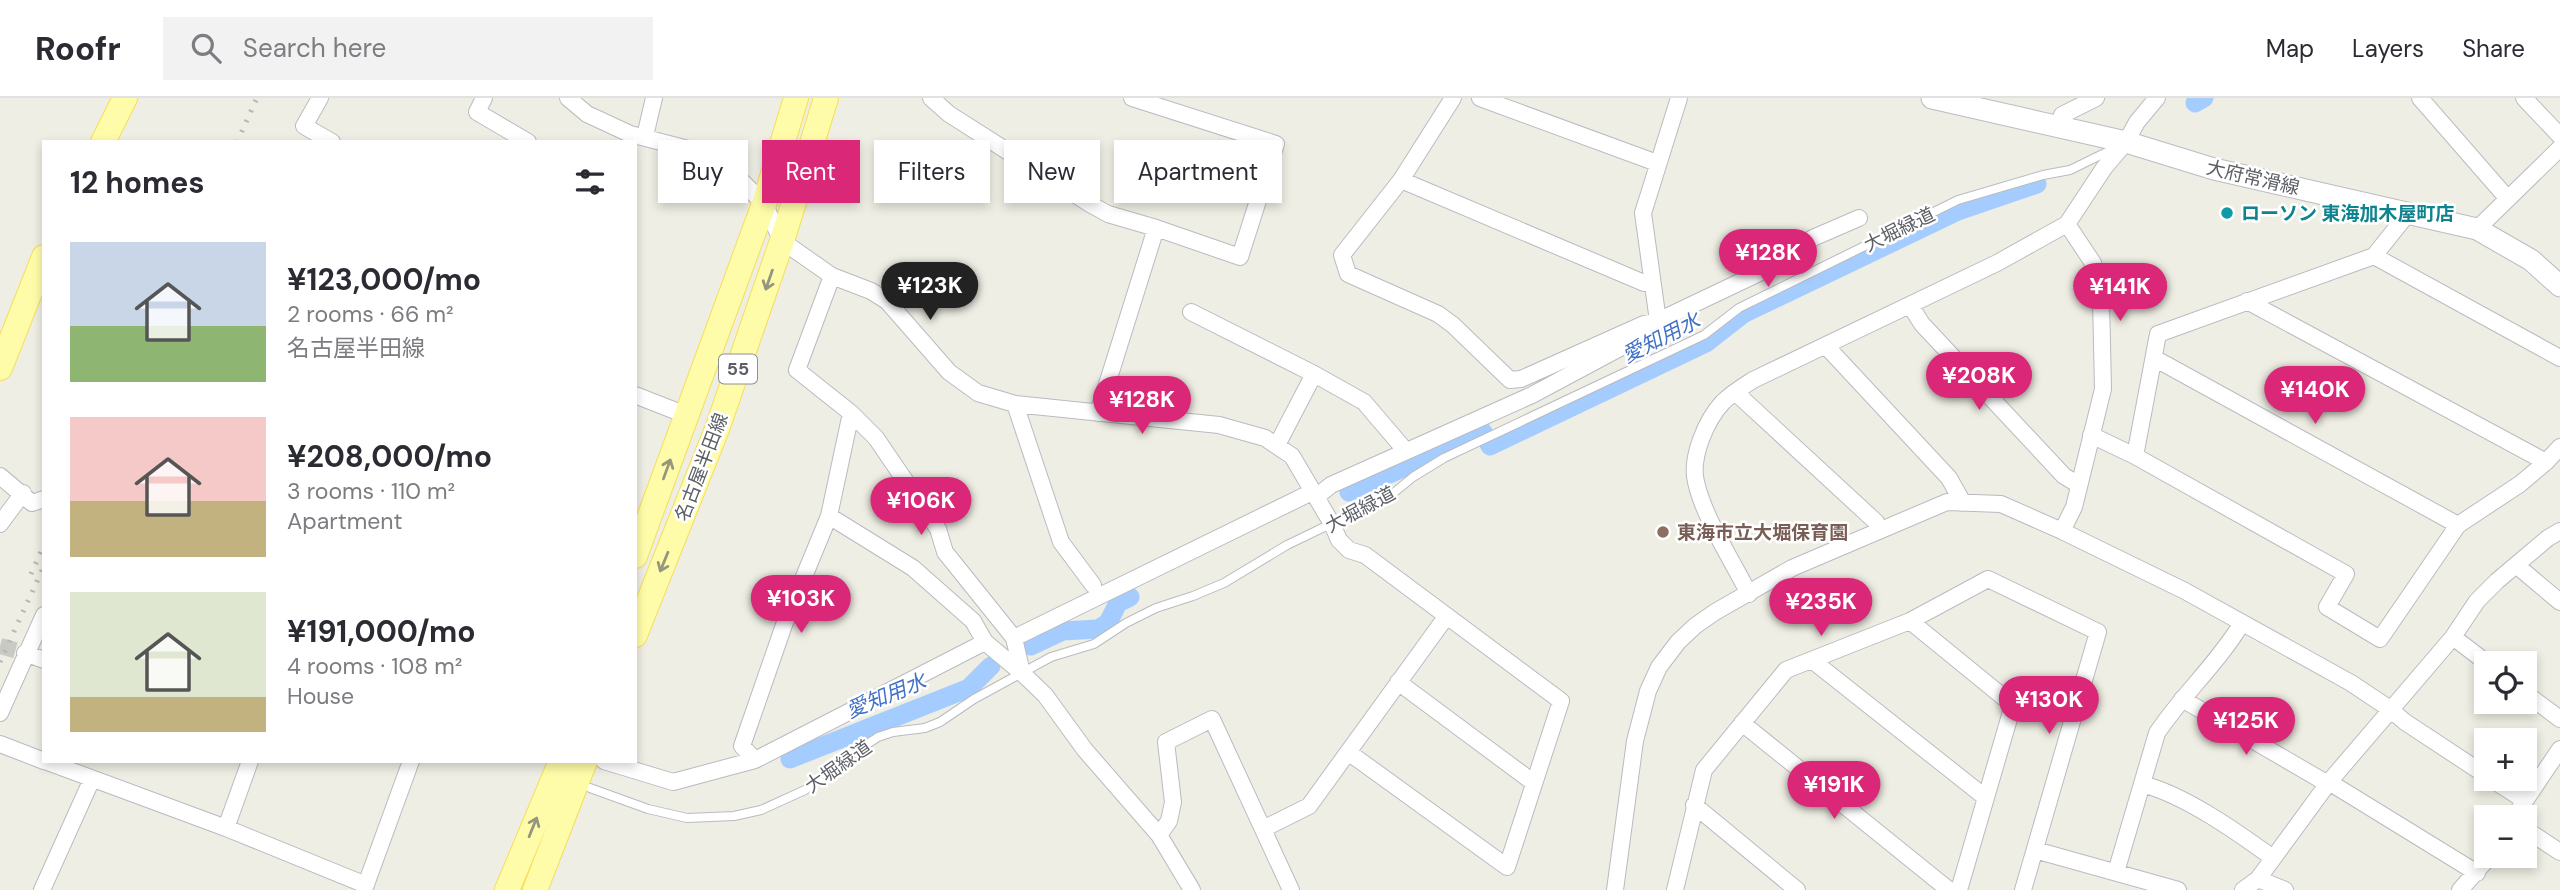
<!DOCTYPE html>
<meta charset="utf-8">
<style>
body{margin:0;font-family:"DM Sans","Noto Sans JP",sans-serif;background:#f2f2f3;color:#2b2b33;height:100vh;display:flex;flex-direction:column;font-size:26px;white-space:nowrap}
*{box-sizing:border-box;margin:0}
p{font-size:23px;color:#7c7c81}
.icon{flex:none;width:38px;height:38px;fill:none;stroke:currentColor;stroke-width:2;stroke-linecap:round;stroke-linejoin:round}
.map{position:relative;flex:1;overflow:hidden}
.sheet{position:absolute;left:42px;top:42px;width:595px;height:623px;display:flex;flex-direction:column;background:#fff;border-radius:0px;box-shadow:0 4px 10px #0003}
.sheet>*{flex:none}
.guide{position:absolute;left:658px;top:42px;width:665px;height:63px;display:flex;gap:14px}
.tools{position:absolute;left:2474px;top:553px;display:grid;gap:14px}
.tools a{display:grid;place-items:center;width:63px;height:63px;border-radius:0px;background:#fff;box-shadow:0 4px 10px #0003;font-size:35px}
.price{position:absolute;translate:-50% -60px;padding:0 16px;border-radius:24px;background:#db2777;color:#fff;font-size:23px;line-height:46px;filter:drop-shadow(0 2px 4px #0008)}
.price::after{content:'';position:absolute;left:50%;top:42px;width:21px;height:16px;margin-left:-10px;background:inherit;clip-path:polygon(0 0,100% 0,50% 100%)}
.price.on{background:#222;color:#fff}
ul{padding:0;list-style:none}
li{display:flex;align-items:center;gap:21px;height:175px;padding:0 28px}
li span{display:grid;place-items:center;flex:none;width:196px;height:140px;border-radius:0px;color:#555}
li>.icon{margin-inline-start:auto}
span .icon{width:84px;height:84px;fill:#fffc;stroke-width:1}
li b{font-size:30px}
h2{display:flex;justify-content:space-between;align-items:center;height:84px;padding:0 28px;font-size:30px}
.pill{padding:0 24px;border-radius:0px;background:#fff;box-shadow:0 4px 10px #0003;font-size:24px;line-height:63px}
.pill.on{background:#db2777;color:#fff}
header{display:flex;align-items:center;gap:42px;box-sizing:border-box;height:98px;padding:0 35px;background:#fff;border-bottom:2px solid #e1e1e2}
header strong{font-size:33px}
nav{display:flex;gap:38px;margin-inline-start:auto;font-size:24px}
.search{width:490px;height:63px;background:#f2f2f3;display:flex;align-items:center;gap:18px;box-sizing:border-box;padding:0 24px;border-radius:0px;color:#7c7c81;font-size:26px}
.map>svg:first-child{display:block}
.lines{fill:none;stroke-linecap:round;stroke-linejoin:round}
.canal{stroke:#a4ccff;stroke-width:19}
.minor-tunnel{stroke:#cacac4;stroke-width:16;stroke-dasharray:16 8;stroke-linecap:butt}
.service-casing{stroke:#b9bbc0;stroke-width:10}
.minor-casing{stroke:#b9bbc0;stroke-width:18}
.secondary-casing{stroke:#b9bcc2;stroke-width:23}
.primary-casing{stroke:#f6de55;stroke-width:26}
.service{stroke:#fff;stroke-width:8}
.minor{stroke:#fff;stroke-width:16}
.secondary{stroke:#fff;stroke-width:21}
.primary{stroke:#fffca9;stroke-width:24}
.rail{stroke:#b5b6b6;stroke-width:5;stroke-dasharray:2 9;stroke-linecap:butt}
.oneway{stroke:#95967d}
.culture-dot{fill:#0f9aa8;stroke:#fff;stroke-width:2.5}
.education-dot{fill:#8d6e63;stroke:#fff;stroke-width:2.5}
.labels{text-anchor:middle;stroke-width:5;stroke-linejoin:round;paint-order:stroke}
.shield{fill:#fff;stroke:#8d8f93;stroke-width:2}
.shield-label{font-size:18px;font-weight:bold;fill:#5c5f65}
.street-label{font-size:19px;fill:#5c5f65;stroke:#fff}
.culture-label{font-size:19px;font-weight:bold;fill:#0d838f;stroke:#fff;text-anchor:start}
.education-label{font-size:19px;font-weight:bold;fill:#785e54;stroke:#fff;text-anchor:start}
.water-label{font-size:21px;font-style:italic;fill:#4171c7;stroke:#fff}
</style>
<header>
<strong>Roofr</strong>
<div class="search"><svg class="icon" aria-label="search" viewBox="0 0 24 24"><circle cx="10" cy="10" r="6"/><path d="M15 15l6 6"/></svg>Search here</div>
<nav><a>Map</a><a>Layers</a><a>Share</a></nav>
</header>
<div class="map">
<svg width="2560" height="792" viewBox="0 0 2560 792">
<rect width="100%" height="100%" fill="#efeee4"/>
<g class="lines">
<path class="canal" d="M 2195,5 L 2204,0
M 1349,394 L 1483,334 L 1490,348 L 1706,245 L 1743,216 L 1958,113 L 2037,86
M 1031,548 L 1063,533 L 1098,531 L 1108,525 L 1118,505 L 1130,499
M 790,661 L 969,590 L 991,568"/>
<path class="minor-tunnel" d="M 0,548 L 25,555"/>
<defs>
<path id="service" d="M 590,690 L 648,711 L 687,720 L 734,718 L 761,712 L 805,692 L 849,658 L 878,639 L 893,634 L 925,630 L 940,624 L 974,601 L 1051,559 L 1094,546 L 1126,525 L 1156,510 L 1193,498 L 1224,485 L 1287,447 L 1391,397 L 1413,379 L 1444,360 L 1704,237 L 1739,210 L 1958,102 L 2043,77 L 2070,72 L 2115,50"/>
<path id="minor" d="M 320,0 L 304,28 L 332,44
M 484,0 L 477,14 L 528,44
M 568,0 L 587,16 L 630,36 L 696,53 L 726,67 L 764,106 L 782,143 L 832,178 L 871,193 L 887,203 L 949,274 L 978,295 L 1015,306 L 1219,327 L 1265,340 L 1292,358 L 1332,426 L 1339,442 L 1349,452 L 1365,457 L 1561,603 L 1507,769 L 1348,654
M 931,0 L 949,16 L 1090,106 L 1108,116 L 1156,130
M 1453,0 L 1401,82 L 1342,157 L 1348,176 L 1438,216 L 1453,227 L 1510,282 L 1521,281 L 1644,226
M 1480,0 L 1657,65
M 2420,0 L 2508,101
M 2524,0 L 2560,38
M 2056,30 L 2062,17 L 2096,0
M 645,38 L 654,0
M 1401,82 L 1644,185 L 1652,184
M 2477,131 L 2560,50
M 2374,158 L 2560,260
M 2247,203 L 2546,364
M 1910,207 L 1922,226 L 2064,378 L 2079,387
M 1191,214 L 1314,276 L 1277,347
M 1658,223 L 1643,115 L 1679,0
M 1826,248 L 1949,380 L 1963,405
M 2154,260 L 2458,427
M 1314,276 L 1364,304 L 1405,352
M 1735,294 L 1876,424 L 1879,432
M 635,297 L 686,317
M 1015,306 L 1061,444 L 1093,487
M 1098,315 L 1156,130 L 1240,159 L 1276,46 L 1132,0
M 2091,337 L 2135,358 L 2346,476 L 2327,509 L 2380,541 L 2458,427 L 2520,386 L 2546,364 L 2560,349
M 2135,358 L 2158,236 L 2374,158 L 2409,114
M 0,378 L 32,405 L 44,401
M 1316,399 L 1331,387 L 1532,297 L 1646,236 L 1644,226 L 1658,223 L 1759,175 L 1775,161 L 1815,139 L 1859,120
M 829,418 L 913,470 L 973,523 L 985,544 L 1022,575 L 1014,540 L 945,454 L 938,431 L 876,340 L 851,315 L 797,272 L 832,178
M 0,426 L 23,395
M 2062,433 L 2074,409 L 2103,291 L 2101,201 L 2093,165 L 2067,126
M 2516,467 L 2560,504
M 1749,496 C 1732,462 1704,420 1696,384 C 1690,360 1706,322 1723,304 C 1732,295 1742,289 1753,282 L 1997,165 L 2067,126 L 2104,70 L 2126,44 L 2137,24 L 2157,0
M 1910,523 L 2013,607 L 1959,792
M 2453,539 L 2487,565
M 1014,540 L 1312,394
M 25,555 L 44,562
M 1813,563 L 1986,700
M 1022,575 L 1045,597 L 1085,652 L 1159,737 L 1192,792
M 1398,584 L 1534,685
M 2525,595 L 2560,621
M 2182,601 L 2328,686
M 0,615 L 44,517
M 1742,625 L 1949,792
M 0,646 L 44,663
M 755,662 L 742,648 L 784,527 L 829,418 L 851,315
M 45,663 L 226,730 L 366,787
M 604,663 L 673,684 L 755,662 L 985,544
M 2491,681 L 2524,702
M 2329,684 L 2477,775
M 2142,686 C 2185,697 2237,734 2273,760
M 1694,707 L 1797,792
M 2514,719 L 2560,651
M 226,730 L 250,663
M 1263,731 L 1309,708 L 1446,519
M 2525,731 L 2560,754
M 1159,737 L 1169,723 L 1173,704 L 1166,644 L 1212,621 L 1291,792
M 2035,752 L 2178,792
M 2116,774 L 2157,635 C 2183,596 2218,565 2242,525
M 2258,781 L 2285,792
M 42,792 L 92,681
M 364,792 L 411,663
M 1615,792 L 1635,643 L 1648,593 L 1659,569 L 1678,544 L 1695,528 L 1715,514 L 1792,470 L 1947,404 L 2001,406 L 2062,433 L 2185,493 L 2351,585 L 2390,611 L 2405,624 L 2487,678
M 1675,792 L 1704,672 L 1786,572 L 1910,523 L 1988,481 L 2098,534 L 2023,792
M 2243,792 L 2258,781 L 2329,684 L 2453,539 L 2477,503 L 2497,483 L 2548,440 L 2560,433
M 2460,792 L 2490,758"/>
<path id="secondary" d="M 1932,0 L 2126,44 L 2214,71 L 2477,131 L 2531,162 L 2560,188"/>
<path id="primary" d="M 103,44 L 125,0
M 0,270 L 44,159
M 635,458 L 764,106 L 796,0
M 635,537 L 717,331 L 782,143 L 826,0
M 507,792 L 561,663
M 535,792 L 585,663"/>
</defs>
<use href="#service" class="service-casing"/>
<use href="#minor" class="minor-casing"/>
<use href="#secondary" class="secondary-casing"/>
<use href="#primary" class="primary-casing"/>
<use href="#service" class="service"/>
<use href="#minor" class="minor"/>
<use href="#secondary" class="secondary"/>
<use href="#primary" class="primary"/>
<path class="rail" d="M 237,44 L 257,0
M 31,476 L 44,447
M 0,564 L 44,468"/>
</g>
<defs><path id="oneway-shaft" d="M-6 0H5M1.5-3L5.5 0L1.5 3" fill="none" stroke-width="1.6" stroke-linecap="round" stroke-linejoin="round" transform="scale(1.75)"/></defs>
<g class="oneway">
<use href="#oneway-shaft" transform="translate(769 182) rotate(109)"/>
<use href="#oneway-shaft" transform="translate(667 371) rotate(-70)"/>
<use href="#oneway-shaft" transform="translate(664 464) rotate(112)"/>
<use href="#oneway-shaft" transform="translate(533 729) rotate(-68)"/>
</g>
<circle class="culture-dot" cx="2227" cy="115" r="7"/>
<circle class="education-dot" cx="1663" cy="434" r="7"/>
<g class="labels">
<rect class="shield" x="719" y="256.5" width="38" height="29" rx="5"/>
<g class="shield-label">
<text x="738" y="277">55</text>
</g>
<g class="street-label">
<text transform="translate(2253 79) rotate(13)" y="7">大府常滑線</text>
<text transform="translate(1899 131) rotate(-26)" y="7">大堀緑道</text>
<text transform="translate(701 369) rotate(-69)" y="7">名古屋半田線</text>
<text transform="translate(1360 411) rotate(-28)" y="7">大堀緑道</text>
<text transform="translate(838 668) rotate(-35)" y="7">大堀緑道</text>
</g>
<g class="culture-label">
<text x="2241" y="122">ローソン 東海加木屋町店</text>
</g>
<g class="education-label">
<text x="1677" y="441">東海市立大堀保育園</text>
</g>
<g class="water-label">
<text transform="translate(1661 240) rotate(-27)" y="7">愛知用水</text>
<text transform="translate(886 598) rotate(-22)" y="7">愛知用水</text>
</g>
</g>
</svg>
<div class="tools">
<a><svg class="icon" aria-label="locate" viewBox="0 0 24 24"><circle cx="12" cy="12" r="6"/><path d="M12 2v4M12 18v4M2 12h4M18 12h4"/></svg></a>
<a>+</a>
<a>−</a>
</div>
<b class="price" style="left:1768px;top:191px">¥128K</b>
<b class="price on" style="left:930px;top:224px">¥123K</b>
<b class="price" style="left:2120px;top:225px">¥141K</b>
<b class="price" style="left:1979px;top:314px">¥208K</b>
<b class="price" style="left:2315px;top:328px">¥140K</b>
<b class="price" style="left:1142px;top:338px">¥128K</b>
<b class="price" style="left:921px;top:439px">¥106K</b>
<b class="price" style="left:801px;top:537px">¥103K</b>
<b class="price" style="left:1821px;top:540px">¥235K</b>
<b class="price" style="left:2049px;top:638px">¥130K</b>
<b class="price" style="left:2246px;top:659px">¥125K</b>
<b class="price" style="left:1834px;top:723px">¥191K</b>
<div class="guide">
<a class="pill">Buy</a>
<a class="pill on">Rent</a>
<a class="pill">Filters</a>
<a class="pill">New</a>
<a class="pill">Apartment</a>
</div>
<section class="sheet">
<h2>12 homes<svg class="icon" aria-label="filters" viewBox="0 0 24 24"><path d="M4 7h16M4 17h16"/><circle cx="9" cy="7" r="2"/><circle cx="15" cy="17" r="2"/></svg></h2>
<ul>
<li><span style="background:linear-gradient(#c9d6e8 60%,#8fb573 0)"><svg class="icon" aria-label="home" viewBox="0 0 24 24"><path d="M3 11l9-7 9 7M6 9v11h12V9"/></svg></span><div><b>¥123,000/mo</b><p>2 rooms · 66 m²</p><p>名古屋半田線</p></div></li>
<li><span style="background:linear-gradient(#f6c9c9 60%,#c2b280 0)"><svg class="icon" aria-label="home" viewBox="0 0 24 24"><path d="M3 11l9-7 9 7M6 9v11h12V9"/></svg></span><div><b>¥208,000/mo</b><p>3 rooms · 110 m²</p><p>Apartment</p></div></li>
<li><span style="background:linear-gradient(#dfe7d0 75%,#c2b280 0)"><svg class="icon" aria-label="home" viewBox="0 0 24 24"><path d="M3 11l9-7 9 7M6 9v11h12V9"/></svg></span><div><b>¥191,000/mo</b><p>4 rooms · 108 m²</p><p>House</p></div></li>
</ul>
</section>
</div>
